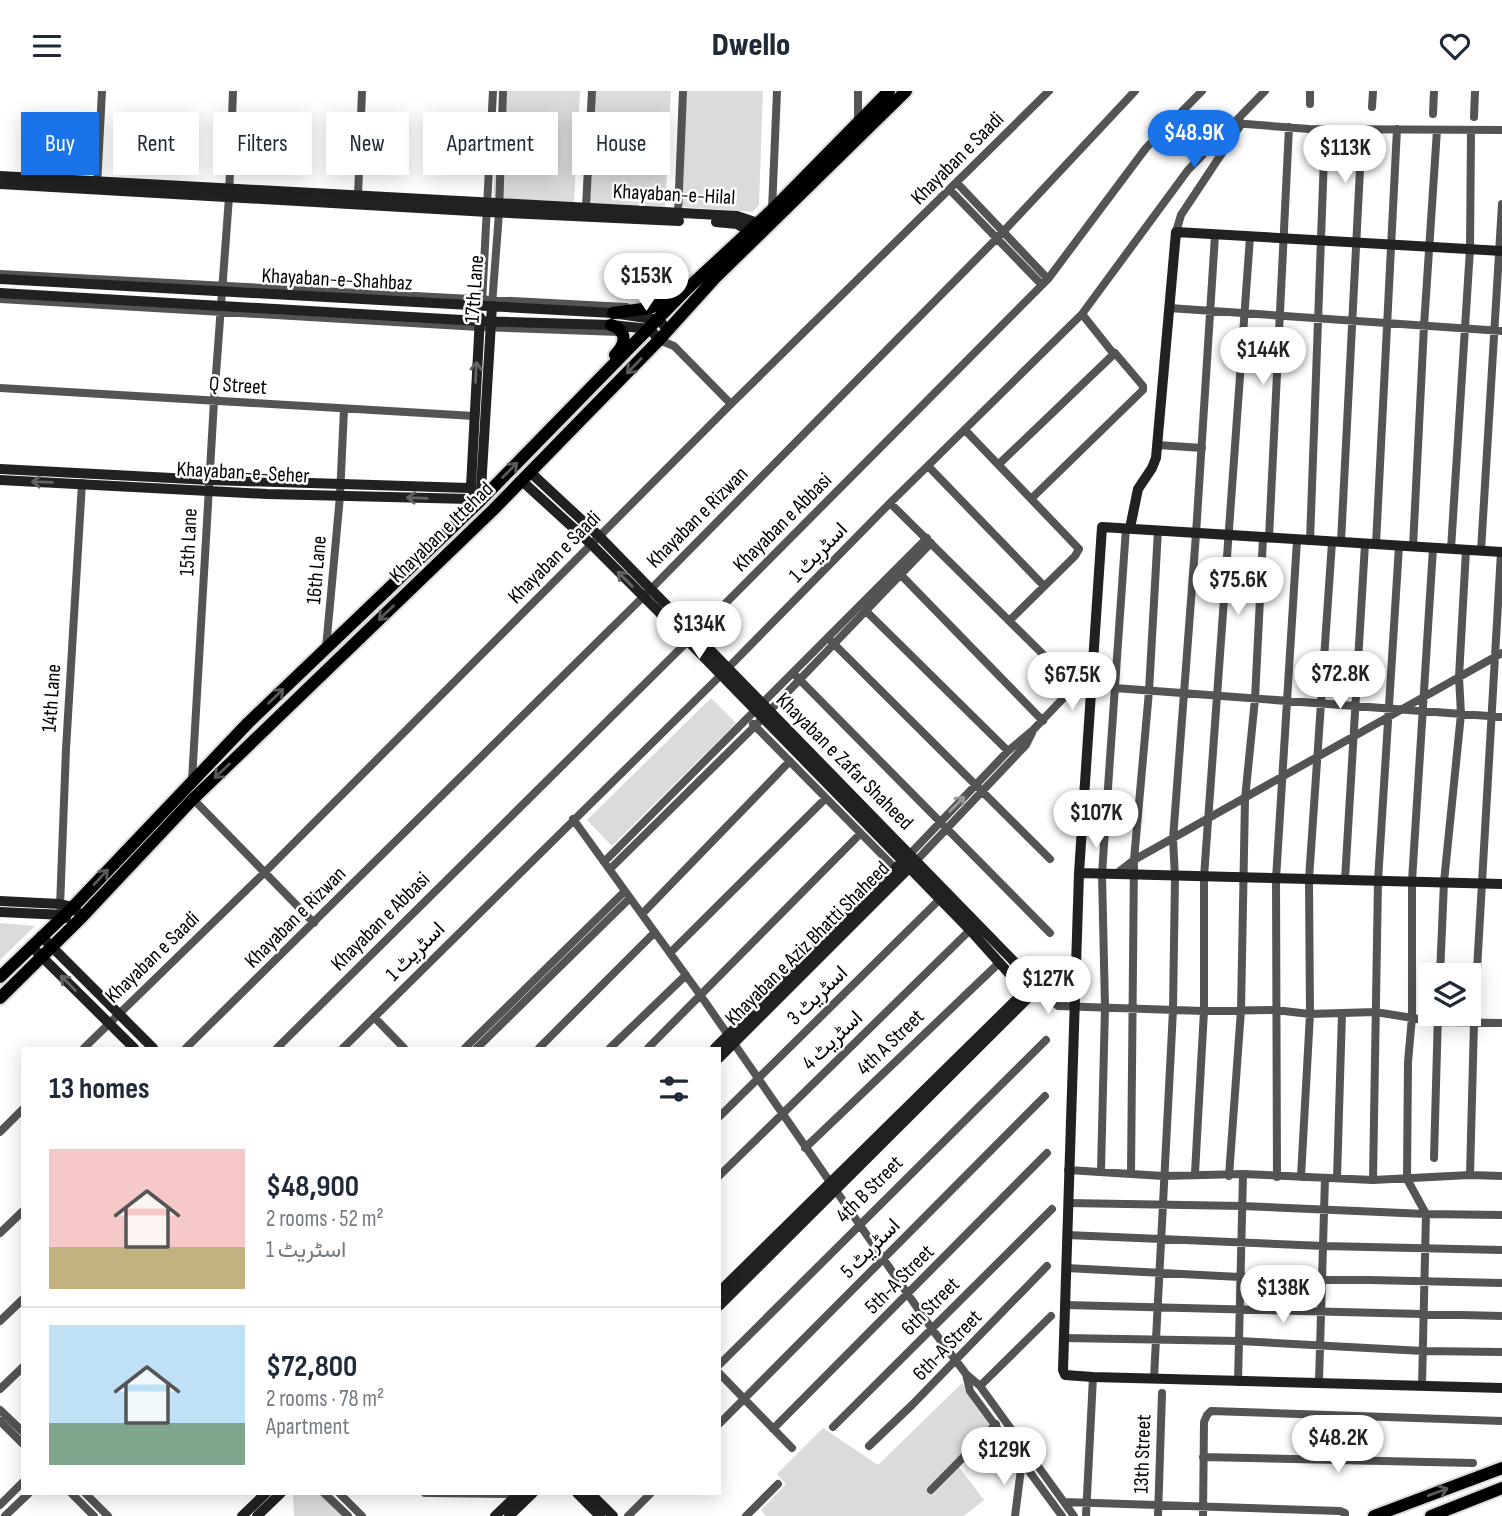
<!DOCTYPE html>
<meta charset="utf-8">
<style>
body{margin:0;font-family:"Sofia Sans Condensed",Vazirmatn,sans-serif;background:#f6f6f7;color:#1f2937;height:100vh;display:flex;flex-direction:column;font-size:26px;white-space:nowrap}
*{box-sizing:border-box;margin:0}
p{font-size:23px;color:#747a83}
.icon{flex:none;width:38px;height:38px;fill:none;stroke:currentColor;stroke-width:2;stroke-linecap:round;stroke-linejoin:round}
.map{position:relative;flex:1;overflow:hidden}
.details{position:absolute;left:21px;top:956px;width:700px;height:448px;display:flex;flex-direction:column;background:#fff;border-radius:0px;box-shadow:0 4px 18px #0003}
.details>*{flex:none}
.banner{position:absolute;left:21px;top:21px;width:700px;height:63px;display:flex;gap:14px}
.tools{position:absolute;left:1418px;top:872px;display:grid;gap:14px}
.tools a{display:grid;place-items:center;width:63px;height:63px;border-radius:0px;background:#fff;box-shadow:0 4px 18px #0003;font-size:35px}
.price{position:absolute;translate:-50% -60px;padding:0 16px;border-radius:24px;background:#fff;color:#222;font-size:23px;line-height:46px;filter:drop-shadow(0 2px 4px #0008)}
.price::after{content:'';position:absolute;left:50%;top:42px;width:21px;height:16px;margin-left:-10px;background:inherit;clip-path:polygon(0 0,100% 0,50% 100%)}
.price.on{background:#1a73e8;color:#fff}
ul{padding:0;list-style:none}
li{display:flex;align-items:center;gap:21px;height:175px;padding:0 28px}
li+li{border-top:2px solid #e0e1e3}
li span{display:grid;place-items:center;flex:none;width:196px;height:140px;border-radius:0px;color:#555}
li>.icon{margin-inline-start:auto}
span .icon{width:84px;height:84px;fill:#fffc;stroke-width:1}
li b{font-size:30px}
h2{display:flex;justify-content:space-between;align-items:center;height:84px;padding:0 28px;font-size:30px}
.chip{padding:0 24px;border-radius:0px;background:#fff;box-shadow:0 4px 18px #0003;font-size:24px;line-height:63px}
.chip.on{background:#1a73e8;color:#fff}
header{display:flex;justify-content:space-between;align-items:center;height:91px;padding:0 28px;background:#fff;font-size:32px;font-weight:800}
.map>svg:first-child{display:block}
.green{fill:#dbdbdb}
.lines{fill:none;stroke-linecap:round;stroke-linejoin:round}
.primary-casing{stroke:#dbdbdb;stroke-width:16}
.street{stroke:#545454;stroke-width:8}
.secondary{stroke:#212121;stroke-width:10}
.primary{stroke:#000;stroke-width:12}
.oneway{stroke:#595959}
.oneway2{stroke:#646464}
.oneway3{stroke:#989898}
.labels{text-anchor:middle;stroke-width:5;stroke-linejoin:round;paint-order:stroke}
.street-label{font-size:21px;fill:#000;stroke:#fff}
</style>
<header><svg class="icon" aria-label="menu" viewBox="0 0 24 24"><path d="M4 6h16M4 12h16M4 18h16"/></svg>Dwello<svg class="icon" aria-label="heart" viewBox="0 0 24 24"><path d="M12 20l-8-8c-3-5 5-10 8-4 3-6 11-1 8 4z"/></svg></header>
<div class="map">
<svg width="1502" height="1425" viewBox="0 0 1502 1425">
<rect width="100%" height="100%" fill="#fff"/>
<path class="green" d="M 500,0 L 580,0 L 574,111 L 493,107 Z
M 591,0 L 671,0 L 665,120 L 583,116 Z
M 685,0 L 763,0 L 759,114 L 753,121 L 683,116 L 679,110 Z
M 711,607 L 736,632 L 612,755 L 587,729 Z
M 0,832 L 35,835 L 0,869 Z
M 962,1292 L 991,1334 L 929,1399 L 933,1404 L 959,1376 L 984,1409 L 964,1425 L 766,1425 L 761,1419 L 786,1393 L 777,1383 L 823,1337 L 878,1374 Z
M 293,1402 L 319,1402 L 343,1425 L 294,1425 Z"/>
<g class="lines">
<defs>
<path id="primary" d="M 613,222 L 650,217 L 676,205
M 611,234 C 628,240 626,253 615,264
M 0,886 L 73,816 L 248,632 L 477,413 L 688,197 L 772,119 L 889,0
M 0,907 L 82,826 L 193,708 L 493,419 L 659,249 L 715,187 L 906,0
M 1374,1425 L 1502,1377
M 1431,1425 L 1502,1397"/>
</defs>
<use href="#primary" class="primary-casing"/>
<path class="street" d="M 1310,13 L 1310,0
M 1372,16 L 1373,0
M 1433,23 L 1434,0
M 1474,26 L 1475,0
M 858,32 L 858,0
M 1233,32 L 1309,38 L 1502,39
M 957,92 L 1048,188
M 97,95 L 102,0
M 950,99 L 1042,194
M 358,105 L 362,0
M 586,116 L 592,0
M 772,119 L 777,0
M 678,123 L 683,0
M 1176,141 L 1181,124 L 1242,32
M 0,183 L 626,216
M 0,208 L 479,236 L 619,241
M 482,212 L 493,0
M 492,214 L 499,122 L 503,0
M 1169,217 L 1502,240
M 1082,223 L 1113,262
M 659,249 L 674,255 L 731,313
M 0,297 L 474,325
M 965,339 L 1079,458 L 1075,465 L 1009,530
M 1158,354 L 1202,357
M 999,373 L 1115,262 L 1143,295 L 1143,299 L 1032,407
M 928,375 L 1044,495
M 890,412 L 1072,592 L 1073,597 L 1033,639 L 1008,660 L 910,763
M 1269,447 L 1289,36
M 1310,450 L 1325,38
M 1341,451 L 1362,39
M 1376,453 L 1397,38
M 1413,456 L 1424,235 L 1437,39
M 1451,458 L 1470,158 L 1471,39
M 1481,460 L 1502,113
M 901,484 L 1043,630
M 866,520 L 1008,660
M 831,550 L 1050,768
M 326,557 L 340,405 L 344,318
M 796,585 L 1050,842
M 1115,597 L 1502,626
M 753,633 L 896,778
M 192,689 L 214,310 L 229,106 L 233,0
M 193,708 L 314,832
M 573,728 L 701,905 L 932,1238 L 966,1283 L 980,1295 L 1074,1425
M 917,769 L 1026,654 L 1032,642
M 604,771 L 927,447
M 610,778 L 755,635 L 931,452
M 1116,783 L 1134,769 L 1502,562
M 1345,789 L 1365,453
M 60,816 L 66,658 L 82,392
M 642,823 L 790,670
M 670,862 L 826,707
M 1440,884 L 1444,791 L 1461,623 L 1459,586 L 1466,459
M 1029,897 L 1037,898 L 1058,915 L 1204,920 L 1275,919 L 1310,923 L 1375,921 L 1438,931 L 1502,932
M 374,926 L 404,957
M 84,957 L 264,782 L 731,313 L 1049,0
M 186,957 L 643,506 L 1003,141 L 1135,0
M 277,957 L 688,550 L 1048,188 L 1146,57 L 1202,0
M 343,957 L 721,584 L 890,412 L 1082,223 L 1188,79 L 1265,0
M 465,957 L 625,800
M 477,957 L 630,807
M 539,957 L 655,841
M 610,957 L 686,884
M 648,957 L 860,743
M 719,1026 L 940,808
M 0,1041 L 23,1018
M 805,1057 L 1000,871
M 1434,1067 L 1438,922
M 1068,1079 L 1163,1085 L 1243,1083 L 1373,1089 L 1470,1084 L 1502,1085
M 1101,1080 L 1105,916 L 1102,783 L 1126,437
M 1131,1082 L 1134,769 L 1149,600 L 1158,439
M 1195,1082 L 1204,920 L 1204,786 L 1250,146
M 1470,1084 L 1474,931 L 1501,461
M 719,1085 L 970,839
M 1229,1085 L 1241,919 L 1245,708 L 1255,608 L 1263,447
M 1277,1086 L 1276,788 L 1297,449
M 1301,1086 L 1310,923 L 1309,788 L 1332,451
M 1337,1087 L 1342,922
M 1373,1089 L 1378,790 L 1399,455
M 1068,1112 L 1242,1115 L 1426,1123 L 1502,1124
M 0,1142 L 23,1120
M 1067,1144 L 1324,1155 L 1502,1159
M 1066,1177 L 1240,1186 L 1502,1192
M 1065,1214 L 1502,1225
M 0,1230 L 23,1208
M 1064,1247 L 1239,1250 L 1423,1260 L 1502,1261
M 719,1274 L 1046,949
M 719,1282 L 792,1357
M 966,1283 L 970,1300 L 1062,1425
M 1154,1287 L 1173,919 L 1175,786 L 1173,748 L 1196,443 L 1215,144
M 1238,1291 L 1243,1083
M 1319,1291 L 1325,1087
M 1422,1294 L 1426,1123 L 1407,1088 L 1408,971 L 1412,926 L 1412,790 L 1433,457
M 980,1295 L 1051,1225
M 0,1298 L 23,1276
M 0,1319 L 23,1341
M 0,1330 L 23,1353
M 719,1333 L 1045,1005
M 833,1336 L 1052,1118
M 773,1338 L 1047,1062
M 869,1355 L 912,1314 L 1047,1175
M 1203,1366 L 1473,1372
M 931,1399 L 996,1333
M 71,1402 L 94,1425
M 85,1402 L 108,1425
M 324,1402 L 348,1425
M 339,1402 L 362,1425
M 425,1402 L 517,1403
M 1064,1411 L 1340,1420 L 1345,1422 L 1345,1425
M 0,1414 L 23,1391
M 5,1425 L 29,1402
M 628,1425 L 651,1402
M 746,1425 L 778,1393
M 1015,1425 L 1022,1370
M 1086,1425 L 1093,1286
M 1158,1425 L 1162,1302
M 1203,1425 L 1204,1331 L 1207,1324 L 1211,1320 L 1502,1330"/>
<path class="secondary" d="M 0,85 L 737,125 L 758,132
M 0,93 L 488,121 L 679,130
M 716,131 L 737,133 L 750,140
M 0,188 L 613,222 L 659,229 L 667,238
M 0,202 L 479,230 L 611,234 L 650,238 L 659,249
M 0,378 L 210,389 L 469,397
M 530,381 L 599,445 L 1030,887 L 1033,893 L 1032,903 L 719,1215
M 0,389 L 267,403 L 470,408 L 481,398 L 492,215
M 522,390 L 591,453 L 688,550 L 970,839 L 1023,898 L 1019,906 L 719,1201
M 469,397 L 471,395 L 480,226
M 1130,437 L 1138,398 L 1152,377 L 1156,367 L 1176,141 L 1502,160
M 1502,461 L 1102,436 L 1079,782 L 1063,1279 L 1065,1284 L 1093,1286 L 1502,1297
M 1079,782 L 1502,793
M 0,810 L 60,813 L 73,816 L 82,826
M 0,821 L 64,824 L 66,827
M 41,845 L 153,957
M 31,855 L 134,957
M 715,957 L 906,767
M 719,967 L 915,771
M 577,1402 L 600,1425
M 590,1402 L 613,1425
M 242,1425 L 266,1402
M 257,1425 L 281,1402
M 495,1425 L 519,1402
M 509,1425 L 533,1402"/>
<use href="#primary" class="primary"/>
</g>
<defs><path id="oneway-shaft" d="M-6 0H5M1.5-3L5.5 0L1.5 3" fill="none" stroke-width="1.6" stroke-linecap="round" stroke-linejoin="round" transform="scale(1.75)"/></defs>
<g class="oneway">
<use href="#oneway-shaft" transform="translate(634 275) rotate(134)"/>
<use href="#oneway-shaft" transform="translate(510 379) rotate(-45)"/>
<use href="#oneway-shaft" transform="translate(386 522) rotate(136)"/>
<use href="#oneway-shaft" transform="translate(276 605) rotate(-44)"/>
<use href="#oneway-shaft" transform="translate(222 680) rotate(136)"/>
<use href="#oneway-shaft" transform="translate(101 786) rotate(-47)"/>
<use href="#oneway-shaft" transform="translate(1438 1401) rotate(-20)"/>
</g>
<g class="oneway2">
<use href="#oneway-shaft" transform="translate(476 281) rotate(-87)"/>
<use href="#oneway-shaft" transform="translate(42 391) rotate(-178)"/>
<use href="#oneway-shaft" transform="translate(417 407) rotate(-178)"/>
<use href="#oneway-shaft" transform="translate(625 488) rotate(-135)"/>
<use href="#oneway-shaft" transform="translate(68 892) rotate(-135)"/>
</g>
<use class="oneway3" href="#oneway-shaft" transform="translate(957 713) rotate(-46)"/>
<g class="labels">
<g class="street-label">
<text transform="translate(957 67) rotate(-45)" y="7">Khayaban e Saadi</text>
<text transform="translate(674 103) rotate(3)" y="7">Khayaban-e-Hilal</text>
<text transform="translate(337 188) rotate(3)" y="7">Khayaban-e-Shahbaz</text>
<text transform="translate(474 198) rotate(-86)" y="7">17th Lane</text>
<text transform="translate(238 294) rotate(4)" y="7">Q Street</text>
<text transform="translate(243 381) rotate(3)" y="7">Khayaban-e-Seher</text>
<text transform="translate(697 426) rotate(-45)" y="7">Khayaban e Rizwan</text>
<text transform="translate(782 431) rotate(-45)" y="7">Khayaban e Abbasi</text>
<text transform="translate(441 441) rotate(-44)" y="7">Khayaban e Ittehad</text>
<text transform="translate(188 451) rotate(-87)" y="7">15th Lane</text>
<text transform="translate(818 461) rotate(-46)" y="7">اسٹریٹ 1</text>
<text transform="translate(554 466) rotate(-45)" y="7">Khayaban e Saadi</text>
<text transform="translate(316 479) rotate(-85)" y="7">16th Lane</text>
<text transform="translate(51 607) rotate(-86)" y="7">14th Lane</text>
<text transform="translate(845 670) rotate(45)" y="7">Khayaban e Zafar Shaheed</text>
<text transform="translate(295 826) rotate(-45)" y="7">Khayaban e Rizwan</text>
<text transform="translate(380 830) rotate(-45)" y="7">Khayaban e Abbasi</text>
<text transform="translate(807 852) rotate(-45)" y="7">Khayaban e Aziz Bhatti Shaheed</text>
<text transform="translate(415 860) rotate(-45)" y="7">اسٹریٹ 1</text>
<text transform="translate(152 866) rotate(-44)" y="7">Khayaban e Saadi</text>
<text transform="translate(817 904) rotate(-44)" y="7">اسٹریٹ 3</text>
<text transform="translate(832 949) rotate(-44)" y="7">اسٹریٹ 4</text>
<text transform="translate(890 951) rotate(-44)" y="7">4th A Street</text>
<text transform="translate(869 1098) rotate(-45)" y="7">4th B Street</text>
<text transform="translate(870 1157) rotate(-45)" y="7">اسٹریٹ 5</text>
<text transform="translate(899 1188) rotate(-45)" y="7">5th-A Street</text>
<text transform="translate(930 1215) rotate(-45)" y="7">6th Street</text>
<text transform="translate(947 1254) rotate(-46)" y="7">6th-A Street</text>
<text transform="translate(1142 1363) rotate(-88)" y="7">13th Street</text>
</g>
</g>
</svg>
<div class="tools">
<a><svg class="icon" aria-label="layers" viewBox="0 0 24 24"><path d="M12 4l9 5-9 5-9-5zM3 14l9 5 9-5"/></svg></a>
</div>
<b class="price on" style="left:1194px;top:79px">$48.9K</b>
<b class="price" style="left:1345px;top:94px">$113K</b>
<b class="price" style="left:646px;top:222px">$153K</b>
<b class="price" style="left:1263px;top:296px">$144K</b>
<b class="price" style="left:1238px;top:526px">$75.6K</b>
<b class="price" style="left:699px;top:570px">$134K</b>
<b class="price" style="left:1340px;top:620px">$72.8K</b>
<b class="price" style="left:1072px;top:621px">$67.5K</b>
<b class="price" style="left:1096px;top:759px">$107K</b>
<b class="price" style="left:1048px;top:925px">$127K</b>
<b class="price" style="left:1283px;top:1234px">$138K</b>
<b class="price" style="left:1338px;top:1384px">$48.2K</b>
<b class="price" style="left:1004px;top:1396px">$129K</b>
<div class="banner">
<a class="chip on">Buy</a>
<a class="chip">Rent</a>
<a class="chip">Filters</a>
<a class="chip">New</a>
<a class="chip">Apartment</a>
<a class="chip">House</a>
</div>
<section class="details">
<h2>13 homes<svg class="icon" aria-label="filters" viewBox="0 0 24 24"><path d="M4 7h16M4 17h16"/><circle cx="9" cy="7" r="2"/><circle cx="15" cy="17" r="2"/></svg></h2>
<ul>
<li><span style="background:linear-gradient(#f6c9c9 70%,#c2b280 0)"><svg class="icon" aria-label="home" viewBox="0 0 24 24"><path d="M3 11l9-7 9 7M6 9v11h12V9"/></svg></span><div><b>$48,900</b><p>2 rooms · 52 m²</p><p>اسٹریٹ 1</p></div></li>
<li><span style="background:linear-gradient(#bfe0f5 70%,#7fa58c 0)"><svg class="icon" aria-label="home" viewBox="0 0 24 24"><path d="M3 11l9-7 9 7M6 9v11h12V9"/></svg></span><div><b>$72,800</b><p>2 rooms · 78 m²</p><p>Apartment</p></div></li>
</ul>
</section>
</div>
